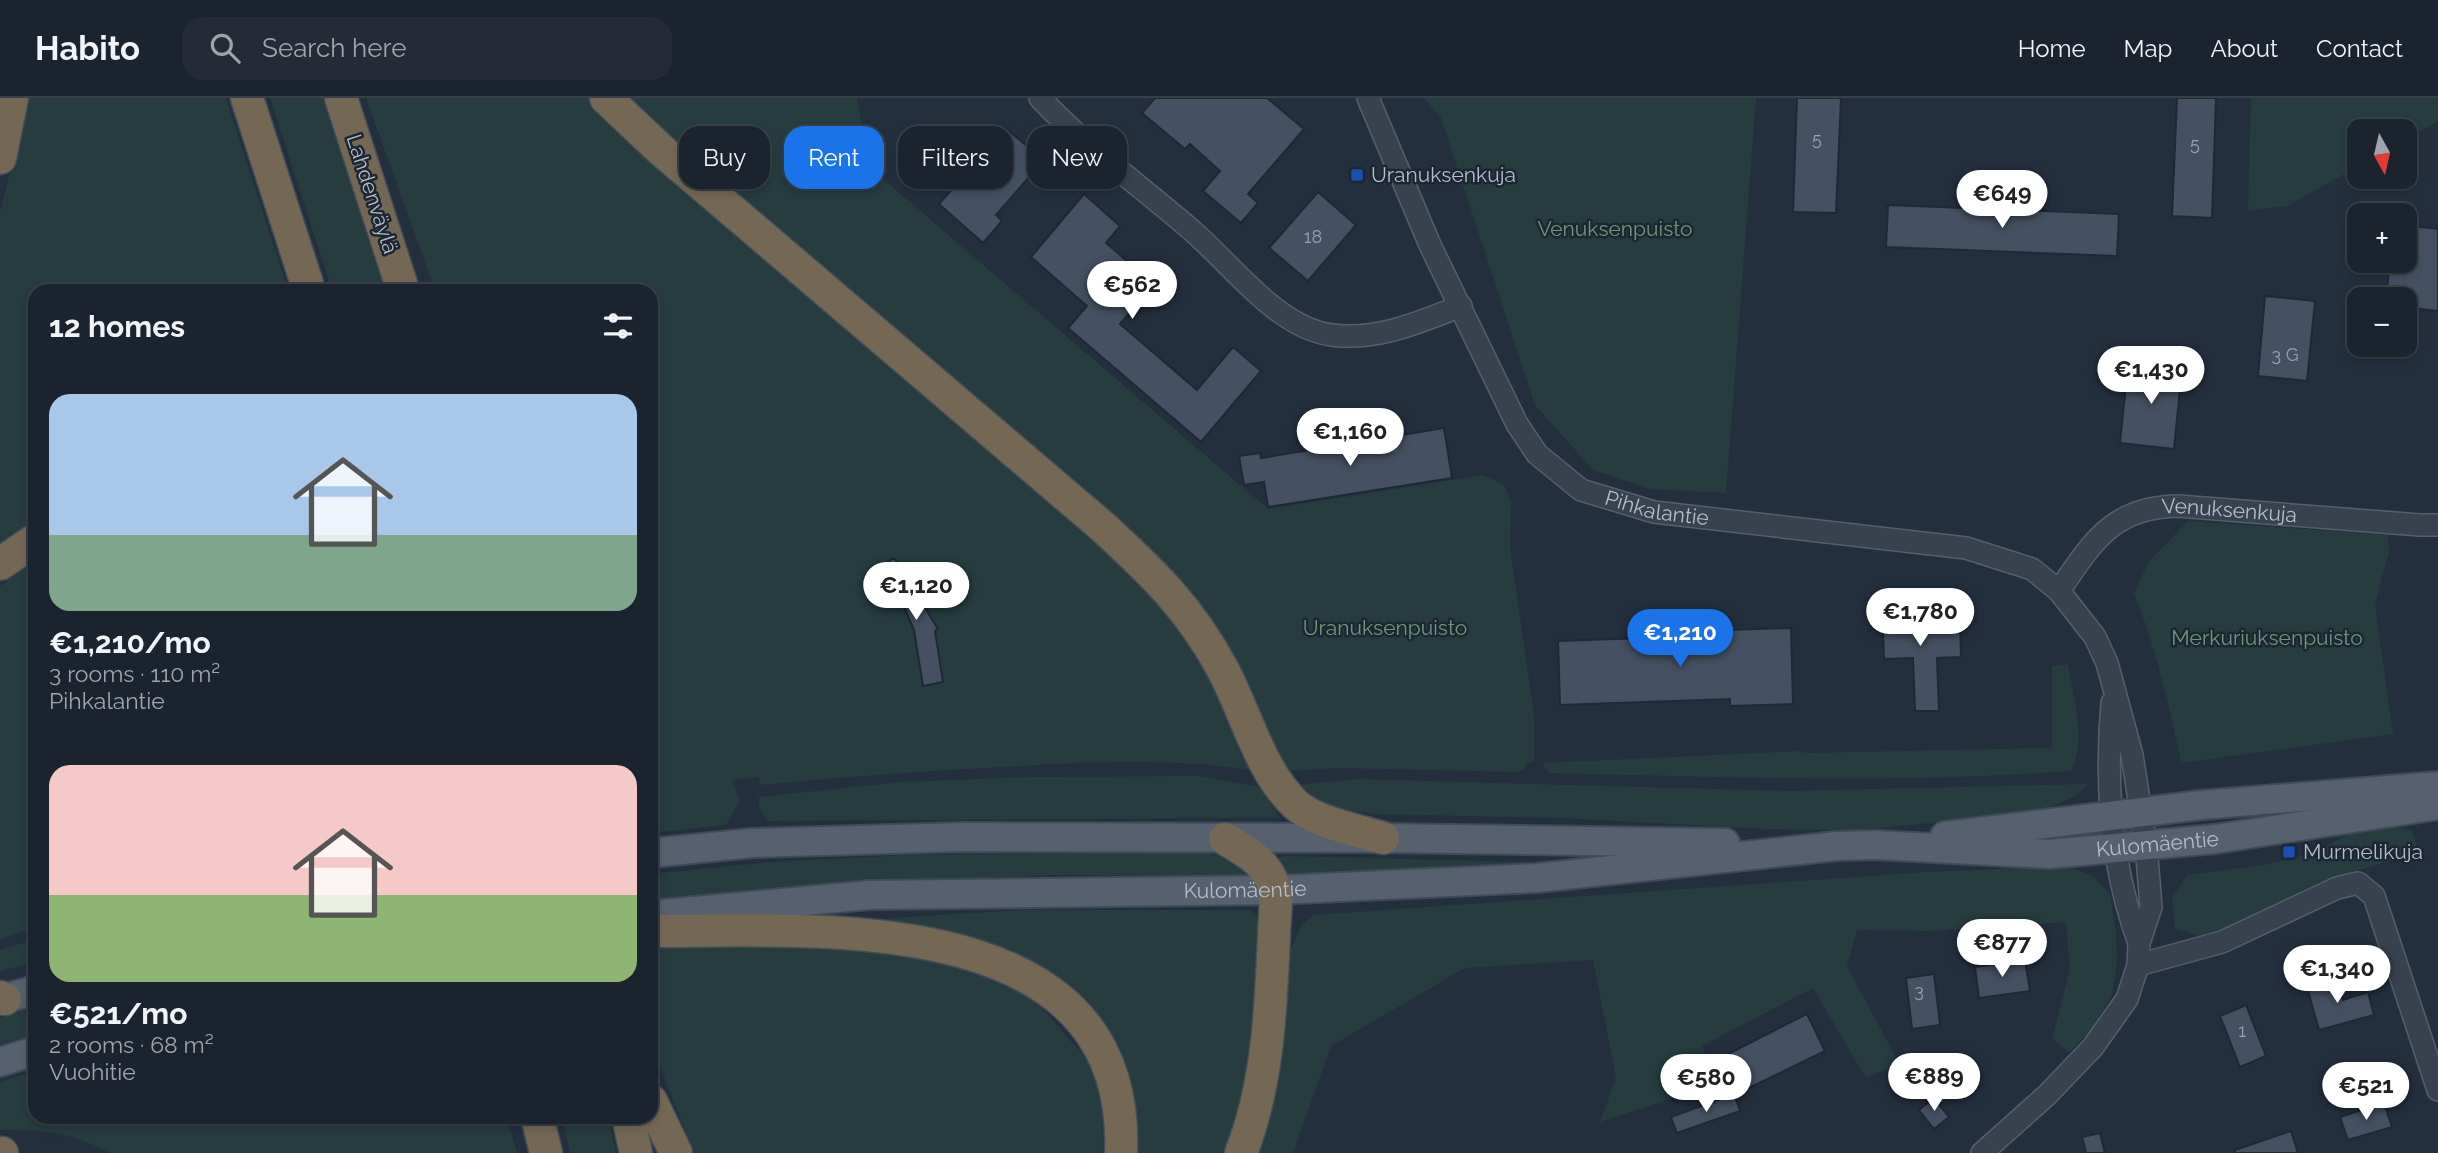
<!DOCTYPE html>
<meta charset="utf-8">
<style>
body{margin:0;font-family:Raleway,sans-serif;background:#242b36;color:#f1f3f6;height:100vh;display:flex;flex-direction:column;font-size:26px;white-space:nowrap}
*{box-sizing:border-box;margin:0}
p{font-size:23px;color:#a0a4aa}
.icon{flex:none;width:38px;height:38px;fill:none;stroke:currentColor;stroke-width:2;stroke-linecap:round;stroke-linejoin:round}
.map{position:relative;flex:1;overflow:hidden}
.side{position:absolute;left:28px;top:186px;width:630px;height:840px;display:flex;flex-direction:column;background:#1b232e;border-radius:21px;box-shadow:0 4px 10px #0003,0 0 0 2px #39404a}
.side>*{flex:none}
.top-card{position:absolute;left:679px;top:28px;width:665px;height:63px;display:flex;gap:14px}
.needle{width:46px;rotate:172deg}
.tools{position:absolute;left:2347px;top:21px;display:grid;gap:14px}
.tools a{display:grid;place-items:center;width:70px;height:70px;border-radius:14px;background:#1b232e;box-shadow:0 4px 10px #0003,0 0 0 2px #39404a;font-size:35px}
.price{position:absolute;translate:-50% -60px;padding:0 16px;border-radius:24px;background:#fff;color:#222;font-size:23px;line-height:46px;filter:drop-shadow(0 2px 4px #0008)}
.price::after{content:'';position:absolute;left:50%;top:42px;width:21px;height:16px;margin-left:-10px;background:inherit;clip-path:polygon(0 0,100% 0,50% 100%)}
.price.selected{background:#1a73e8;color:#fff}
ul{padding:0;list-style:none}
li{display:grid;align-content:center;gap:14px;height:371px;padding:0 21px}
li span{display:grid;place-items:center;height:217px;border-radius:21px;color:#555}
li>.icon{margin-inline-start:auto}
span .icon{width:126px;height:126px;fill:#fffc;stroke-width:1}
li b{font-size:30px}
h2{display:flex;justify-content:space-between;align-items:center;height:84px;padding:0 21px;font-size:30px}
.pill{padding:0 24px;border-radius:21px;background:#1b232e;box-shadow:0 4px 10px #0003,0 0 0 2px #39404a;font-size:24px;line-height:63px}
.pill.selected{background:#1a73e8;color:#fff}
header{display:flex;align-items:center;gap:42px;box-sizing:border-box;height:98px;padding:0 35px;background:#1b232e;border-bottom:2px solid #39404a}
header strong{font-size:33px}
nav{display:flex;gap:38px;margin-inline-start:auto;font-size:24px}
.search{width:490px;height:63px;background:#242b36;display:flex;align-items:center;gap:18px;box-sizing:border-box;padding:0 24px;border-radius:21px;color:#a0a4aa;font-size:26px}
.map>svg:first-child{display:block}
.green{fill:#263c3f}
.building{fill:#455162;stroke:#1f2835;stroke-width:2}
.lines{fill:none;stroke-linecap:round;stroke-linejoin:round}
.minor-casing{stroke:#565f6c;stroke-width:24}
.major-casing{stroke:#414a57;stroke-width:32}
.highway-casing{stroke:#434c59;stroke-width:35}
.minor{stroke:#38414e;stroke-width:21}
.major{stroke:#56606e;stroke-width:28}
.highway{stroke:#746855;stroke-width:32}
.transit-dot{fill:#1a4fb4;stroke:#1d2633;stroke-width:2.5}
.labels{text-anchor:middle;stroke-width:5;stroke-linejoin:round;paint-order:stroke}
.number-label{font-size:18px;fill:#98a1af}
.poi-label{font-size:21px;fill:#b4bcc9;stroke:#1d2633;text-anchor:start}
.street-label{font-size:21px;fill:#b4bcc9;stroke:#1d2633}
.park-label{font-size:21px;fill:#6b9a76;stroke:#1d2633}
</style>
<header>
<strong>Habito</strong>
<div class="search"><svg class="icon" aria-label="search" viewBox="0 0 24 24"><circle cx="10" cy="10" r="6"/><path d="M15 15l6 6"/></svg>Search here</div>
<nav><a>Home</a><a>Map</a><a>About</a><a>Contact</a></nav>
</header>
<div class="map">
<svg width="2438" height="1055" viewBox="0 0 2438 1055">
<rect width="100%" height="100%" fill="#242f3e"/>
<path class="green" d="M 23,0 L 226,0 L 288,192 L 35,192 L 35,434 L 0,456 L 0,114 L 15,55 Z
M 270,0 L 323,0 L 386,192 L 332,192 Z
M 366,0 L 588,0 L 720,125 L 1115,457 L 1189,529 L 1237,631 L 1240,655 L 1251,672 C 1169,660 1087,664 1005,669 C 923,673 841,679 760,687 L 759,679 L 732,682 L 740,702 L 726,727 L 651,735 L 651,192 L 435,192 Z
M 626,0 L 857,0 L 868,68 L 1268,411 L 1483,377 L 1504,387 L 1511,403 L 1510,449 L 1534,618 L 1534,664 L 1527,664 L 1524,671 L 1519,674 L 1339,670 L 1285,673 L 1253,600 L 949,284 Z
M 1424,0 L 1756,0 L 1726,395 L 1650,391 L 1593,372 L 1535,307 L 1441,20 Z
M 2251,0 L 2438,0 L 2438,23 L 2405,42 L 2404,33 L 2359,33 L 2359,68 L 2287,108 L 2248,113 Z
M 2188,423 L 2388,437 L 2389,453 L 2375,507 L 2393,636 L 2181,665 C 2169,606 2156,551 2134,495 L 2149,463 Z
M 35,463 L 35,830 L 0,841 L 0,488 Z
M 2068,566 C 2073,600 2087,642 2071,673 C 1897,686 1723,679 1549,675 L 1542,665 L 1800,653 L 1806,655 L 2052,650 L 2052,568 Z
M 1199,678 L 1261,689 L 1280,720 L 767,723 L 759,709 L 759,699 L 901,684 L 1029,679 Z
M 1358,681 L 1788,693 L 2088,686 L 2077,697 L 2039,714 L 1859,732 L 1766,731 L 1563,720 L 1376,716 L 1333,711 L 1308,698 L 1296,687 Z
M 2395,728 L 2412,733 L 2419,754 L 2353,774 L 2280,804 L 2265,814 L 2203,839 L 2175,831 L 2172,800 L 2187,777 L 2263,767 L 2311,756 L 2347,737 Z
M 1204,754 L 1239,764 L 1247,769 L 1247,775 L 1235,778 L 1054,777 L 831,787 L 651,805 L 651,776 L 771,764 L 907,757 Z
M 1286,758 L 1525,764 L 1525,768 L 1288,778 L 1273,760 Z
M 2067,768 L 2093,778 L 2110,796 L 2116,834 L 2117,865 L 2112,896 L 2094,930 L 2069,954 L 2052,941 L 2070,871 L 2066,824 L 1930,833 L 1857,832 L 1847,868 L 1899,965 L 1866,980 L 1813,890 L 1702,948 L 1715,986 L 1600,1024 L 1616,979 L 1593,862 L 1465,870 L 1331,948 L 1293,1055 L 1253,1055 L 1287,860 L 1302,826 L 1314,817 L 1926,774 Z
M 1024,812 L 1251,812 L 1260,820 L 1261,837 L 1248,989 L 1229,1055 L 1136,1055 L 1137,1042 L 1134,993 L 1109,935 L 1084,903 L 1038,868 L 955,840 L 827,824 Z
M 35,841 L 35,864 L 0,873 L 0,852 Z
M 793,847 C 861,852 933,855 998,880 C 1024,890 1049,916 1066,938 C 1075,948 1088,959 1093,971 C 1103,992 1104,1032 1102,1055 L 694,1055 L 651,946 L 651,850 Z
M 35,909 L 35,937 L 0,946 L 0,920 Z
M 35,973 L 35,1018 L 507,1019 L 517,1055 L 110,1055 C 67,1032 47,1033 0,1032 L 0,984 Z
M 562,1019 L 608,1019 L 616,1055 L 570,1055 Z"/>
<path class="building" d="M 1155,0 L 1267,0 L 1304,31 L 1248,96 L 1258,105 L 1241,125 L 1203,93 L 1220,73 L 1190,46 L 1185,51 L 1142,15 Z
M 1797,0 L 1841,0 L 1836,115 L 1793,114 Z
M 2177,0 L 2216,0 L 2212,120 L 2172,118 Z
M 1005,30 L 1044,62 L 996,117 L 1002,123 L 983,145 L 939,106 Z
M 1318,94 L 1356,127 L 1308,183 L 1269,150 Z
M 1084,96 L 1120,128 L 1106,145 L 1154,186 L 1120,226 L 1197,292 L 1233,249 L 1261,273 L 1201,344 L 1068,230 L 1087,208 L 1031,159 Z
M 1888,107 L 2119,116 L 2117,158 L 1886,149 Z
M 2404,127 L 2438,131 L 2438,213 L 2404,209 L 2404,201 L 2386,201 L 2390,163 L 2404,163 Z
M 2265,198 L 2315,203 L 2307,283 L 2258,278 Z
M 2128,266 L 2182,271 L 2174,351 L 2120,345 Z
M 1444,330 L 1452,380 L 1268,409 L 1264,384 L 1244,387 L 1239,358 L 1260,355 L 1261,360 Z
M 892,461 L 895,461 L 938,531 L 935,533 L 943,584 L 923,588 L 914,532 L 902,504 L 878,476 L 885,466 Z
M 1927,507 L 1928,524 L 1960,522 L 1961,559 L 1937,560 L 1939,613 L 1915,613 L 1913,560 L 1884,561 L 1882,508 Z
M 1791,530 L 1793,606 L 1730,608 L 1730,601 L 1560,607 L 1558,543 L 1728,537 L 1727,532 Z
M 2025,862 L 2030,893 L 1979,900 L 1975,869 Z
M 1934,876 L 1940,927 L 1912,931 L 1906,880 Z
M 2336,880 L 2343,902 L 2368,894 L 2374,917 L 2319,932 L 2307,889 Z
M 2246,907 L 2266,958 L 2240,969 L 2220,918 Z
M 1807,916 L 1825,953 L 1747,991 L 1728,956 Z
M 1734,996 L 1740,1013 L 1677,1035 L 1671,1019 Z
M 1934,1000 L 1949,1019 L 1934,1031 L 1919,1012 Z
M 2384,1005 L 2392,1029 L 2348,1042 L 2340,1019 Z
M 2291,1033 L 2298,1055 L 2235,1055 L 2235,1052 Z
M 2100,1035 L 2105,1055 L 2086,1055 L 2082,1039 Z"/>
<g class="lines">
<defs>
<g id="minor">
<path d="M 1040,0 C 1085,48 1139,87 1189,130 C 1230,164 1276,230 1332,237 C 1377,243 1420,224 1461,208"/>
<path id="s1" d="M 1368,0 L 1430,147 L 1517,326 L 1537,356 L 1581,392 L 1654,414 L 1966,450 L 2032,471 L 2059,493 L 2095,539 L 2107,565 L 2132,657 L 2146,747 L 2151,809 L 2139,845 L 2138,867 L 2127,901 L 2093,949 L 2047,997 L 1982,1055"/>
<path id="s2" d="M 2059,493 C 2093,443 2113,409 2178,408 L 2420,427 L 2438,427"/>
<path d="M 2112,605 C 2105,685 2111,769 2139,845"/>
<path d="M 2138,867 L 2222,844 L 2337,790 L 2358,785 L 2374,798 L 2438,992"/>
</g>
<g id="major">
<path d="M 1945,738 L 2201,707 L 2438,688"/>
<path d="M 651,755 L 752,745 L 962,739 L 1383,740 L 1725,745"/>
<path id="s3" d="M 651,817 L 869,797 L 1275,792 L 1537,780 L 1837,748 L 1876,747 L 2049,756 L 2215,741 L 2438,707"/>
<path d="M 0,902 L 35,892"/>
<path d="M 0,964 L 35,953"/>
</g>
<path id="highway" d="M 247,0 L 309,192
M 341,0 L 403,192
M 606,0 L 660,51 L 1103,429 C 1153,475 1189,509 1222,570 C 1246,614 1258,669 1294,705 C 1313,724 1357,732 1383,740
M 0,60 L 12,0
M 0,466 L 35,442
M 1225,741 C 1244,752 1263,762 1272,783 C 1279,799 1274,820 1274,837 C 1271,909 1268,987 1241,1055
M 651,833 C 817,833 1131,807 1121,1055
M 0,899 L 5,901
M 651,1003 L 676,1055
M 537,1018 L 546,1055
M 628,1018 L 636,1055
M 0,1055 L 2,1055"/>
</defs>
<use href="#minor" class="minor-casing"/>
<use href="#major" class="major-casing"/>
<use href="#highway" class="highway-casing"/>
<use href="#minor" class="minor"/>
<use href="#major" class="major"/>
<use href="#highway" class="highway"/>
</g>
<g class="transit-dot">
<rect x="1350" y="70" width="14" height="14" rx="3.5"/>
<rect x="2282" y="747" width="14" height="14" rx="3.5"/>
</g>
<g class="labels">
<g class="number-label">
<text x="1817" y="47">5</text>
<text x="2195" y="52">5</text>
<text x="1313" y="145">18</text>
<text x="2285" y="263">3 G</text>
<text x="1919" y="899">3</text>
<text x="2242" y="939">1</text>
</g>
<g class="poi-label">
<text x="1371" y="84">Uranuksenkuja</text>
<text x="2303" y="761">Murmelikuja</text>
</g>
<g class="street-label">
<text transform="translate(372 96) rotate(72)" y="7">Lahdenväylä</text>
<text dy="7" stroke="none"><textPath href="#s1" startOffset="530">Pihkalantie</textPath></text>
<text dy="7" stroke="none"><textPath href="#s2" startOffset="206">Venuksenkuja</textPath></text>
<text dy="7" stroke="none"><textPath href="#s3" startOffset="1510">Kulomäentie</textPath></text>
<text dy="7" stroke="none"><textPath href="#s3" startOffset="595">Kulomäentie</textPath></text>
</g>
<g class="park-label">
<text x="1615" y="138">Venuksenpuisto</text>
<text x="1385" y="537">Uranuksenpuisto</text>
<text x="2267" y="547">Merkuriuksenpuisto</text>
</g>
</g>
</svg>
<div class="tools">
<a><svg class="needle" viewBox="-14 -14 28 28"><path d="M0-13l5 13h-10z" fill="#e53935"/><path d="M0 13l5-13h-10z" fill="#a0a4aa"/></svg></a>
<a>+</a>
<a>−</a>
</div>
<b class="price" style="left:2002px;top:132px">€649</b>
<b class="price" style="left:1132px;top:223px">€562</b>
<b class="price" style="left:2151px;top:308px">€1,430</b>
<b class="price" style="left:1350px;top:370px">€1,160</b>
<b class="price" style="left:916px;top:524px">€1,120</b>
<b class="price" style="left:1920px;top:550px">€1,780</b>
<b class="price selected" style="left:1680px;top:571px">€1,210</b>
<b class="price" style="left:2002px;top:881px">€877</b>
<b class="price" style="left:2337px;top:907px">€1,340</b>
<b class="price" style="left:1934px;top:1015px">€889</b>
<b class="price" style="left:1706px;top:1016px">€580</b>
<b class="price" style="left:2366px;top:1024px">€521</b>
<div class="top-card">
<a class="pill">Buy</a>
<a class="pill selected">Rent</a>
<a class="pill">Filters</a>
<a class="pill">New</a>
</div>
<section class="side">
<h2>12 homes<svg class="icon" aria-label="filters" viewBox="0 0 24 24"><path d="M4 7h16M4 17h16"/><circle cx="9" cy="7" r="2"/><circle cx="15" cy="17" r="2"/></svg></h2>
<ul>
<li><span style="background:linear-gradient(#a9c7e8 65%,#7fa58c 0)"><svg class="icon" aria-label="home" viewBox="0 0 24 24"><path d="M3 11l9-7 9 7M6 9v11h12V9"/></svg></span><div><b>€1,210/mo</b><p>3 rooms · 110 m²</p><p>Pihkalantie</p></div></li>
<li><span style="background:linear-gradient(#f6c9c9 60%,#8fb573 0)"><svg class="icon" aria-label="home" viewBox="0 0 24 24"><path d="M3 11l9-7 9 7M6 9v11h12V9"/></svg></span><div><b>€521/mo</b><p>2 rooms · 68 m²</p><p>Vuohitie</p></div></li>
</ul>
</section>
</div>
